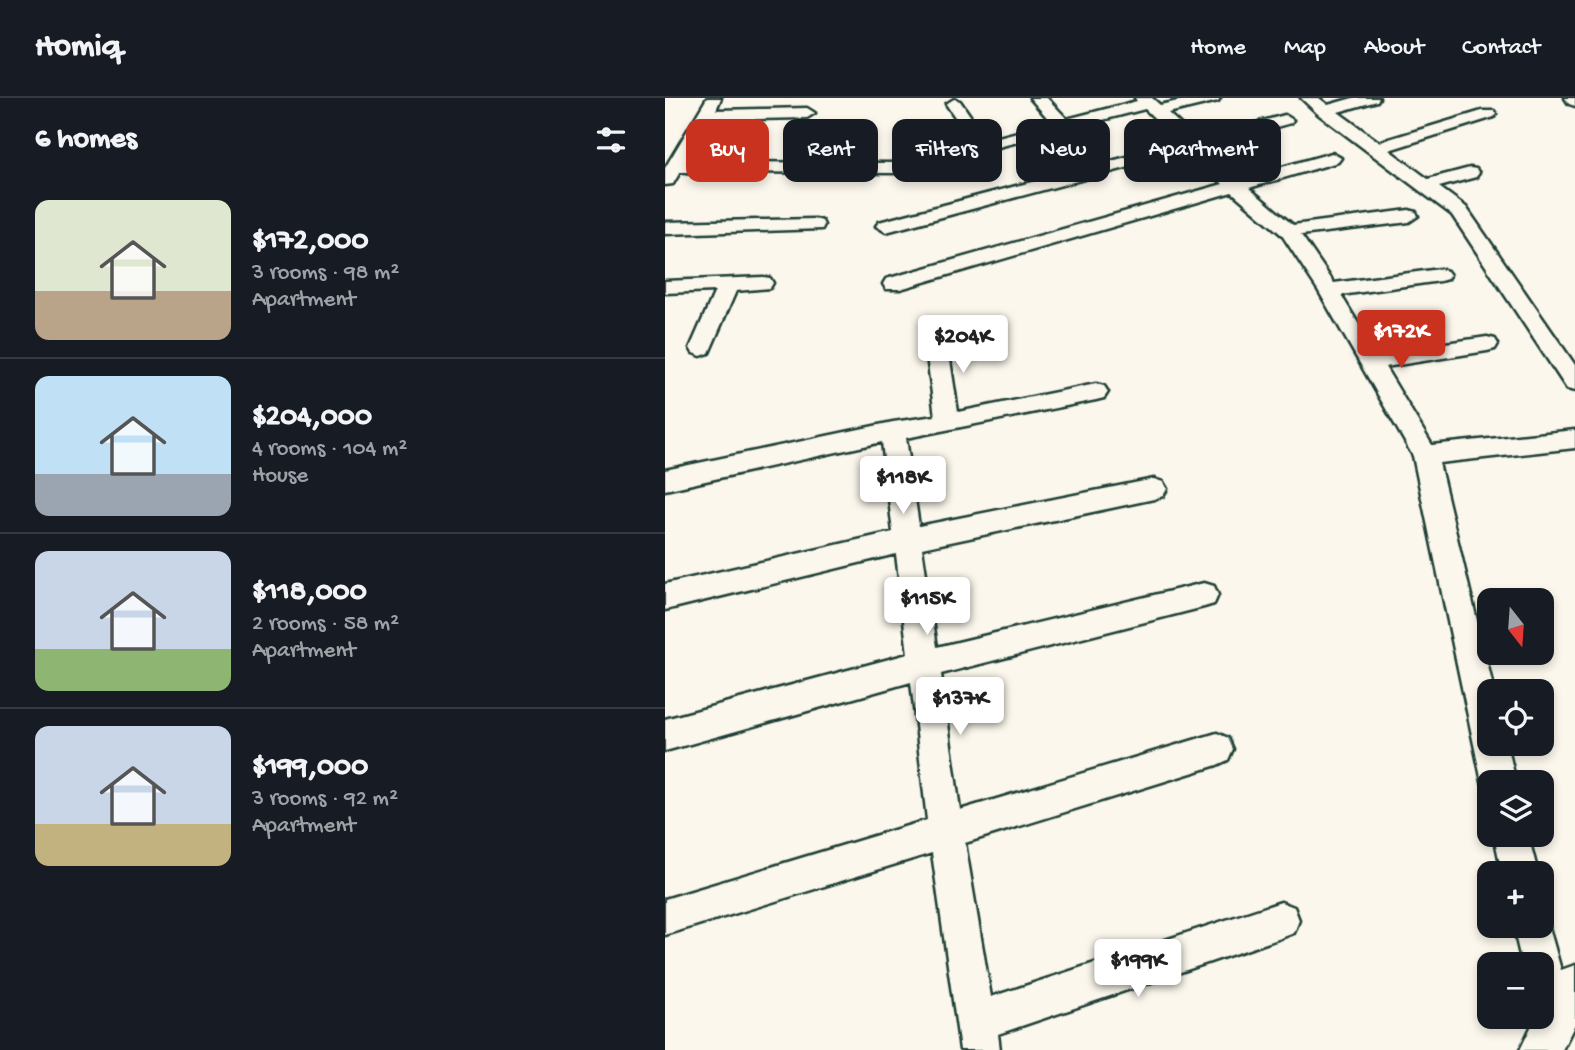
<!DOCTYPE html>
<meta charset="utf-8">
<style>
body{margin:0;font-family:"Gochi Hand",sans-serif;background:#242831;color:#f1f3f6;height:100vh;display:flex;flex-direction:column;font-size:26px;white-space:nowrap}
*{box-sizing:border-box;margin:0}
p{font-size:23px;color:#9ea1a6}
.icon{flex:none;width:38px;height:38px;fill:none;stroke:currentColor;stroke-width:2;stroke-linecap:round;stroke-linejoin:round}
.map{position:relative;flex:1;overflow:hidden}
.panel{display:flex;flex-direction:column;background:#171b24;width:665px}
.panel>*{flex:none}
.banner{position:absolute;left:21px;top:21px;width:665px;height:63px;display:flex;gap:14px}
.needle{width:46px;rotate:163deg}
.fabs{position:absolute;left:812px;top:490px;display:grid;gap:14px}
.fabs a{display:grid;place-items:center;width:77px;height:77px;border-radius:14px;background:#171b24;box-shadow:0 4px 10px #0003;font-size:35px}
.price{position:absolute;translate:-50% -60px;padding:0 16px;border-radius:7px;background:#fff;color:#222;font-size:23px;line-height:46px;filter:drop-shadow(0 2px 4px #0008)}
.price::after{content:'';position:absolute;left:50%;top:42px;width:21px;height:16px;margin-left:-10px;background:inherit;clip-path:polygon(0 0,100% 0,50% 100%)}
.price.on{background:#c8321e;color:#fff}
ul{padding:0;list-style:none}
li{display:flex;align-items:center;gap:21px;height:175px;padding:0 35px}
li+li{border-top:2px solid #363941}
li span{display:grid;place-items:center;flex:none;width:196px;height:140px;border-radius:14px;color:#555}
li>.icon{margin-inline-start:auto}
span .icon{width:84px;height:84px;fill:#fffc;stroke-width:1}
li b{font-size:30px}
h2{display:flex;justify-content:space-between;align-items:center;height:84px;padding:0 35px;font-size:30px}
.chip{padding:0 24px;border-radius:14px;background:#171b24;box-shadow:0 4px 10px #0003;font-size:24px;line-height:63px}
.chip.on{background:#c8321e;color:#fff}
header{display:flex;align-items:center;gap:42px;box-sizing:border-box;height:98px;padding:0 35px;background:#171b24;border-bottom:2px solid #363941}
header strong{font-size:33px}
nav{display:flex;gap:38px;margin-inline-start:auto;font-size:24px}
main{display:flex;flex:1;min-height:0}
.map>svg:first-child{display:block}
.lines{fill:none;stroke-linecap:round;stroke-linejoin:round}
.minor-casing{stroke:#1f3d34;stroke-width:5}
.minor{fill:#fbf7ec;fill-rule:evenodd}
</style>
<header>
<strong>Homiq</strong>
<nav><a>Home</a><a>Map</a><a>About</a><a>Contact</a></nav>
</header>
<main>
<section class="panel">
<h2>6 homes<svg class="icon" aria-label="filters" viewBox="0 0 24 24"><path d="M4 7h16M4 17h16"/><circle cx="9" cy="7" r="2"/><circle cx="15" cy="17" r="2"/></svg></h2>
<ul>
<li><span style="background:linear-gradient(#dfe7d0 65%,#b9a48a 0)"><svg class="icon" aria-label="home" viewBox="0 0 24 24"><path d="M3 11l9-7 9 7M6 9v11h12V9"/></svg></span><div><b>$172,000</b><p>3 rooms · 98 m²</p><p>Apartment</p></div></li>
<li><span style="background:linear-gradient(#bfe0f5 70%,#9aa5b1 0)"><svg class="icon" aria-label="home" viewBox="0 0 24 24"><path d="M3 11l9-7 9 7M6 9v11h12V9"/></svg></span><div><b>$204,000</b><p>4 rooms · 104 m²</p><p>House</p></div></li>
<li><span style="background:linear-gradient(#c9d6e8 70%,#8fb573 0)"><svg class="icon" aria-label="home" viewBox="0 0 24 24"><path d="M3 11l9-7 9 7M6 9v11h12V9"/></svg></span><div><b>$118,000</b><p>2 rooms · 58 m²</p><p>Apartment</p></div></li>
<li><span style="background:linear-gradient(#c9d6e8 70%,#c2b280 0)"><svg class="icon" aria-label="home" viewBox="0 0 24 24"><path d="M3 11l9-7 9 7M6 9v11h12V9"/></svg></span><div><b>$199,000</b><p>3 rooms · 92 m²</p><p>Apartment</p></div></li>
</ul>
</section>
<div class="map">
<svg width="910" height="952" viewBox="0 0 910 952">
<rect width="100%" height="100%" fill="#fbf7ec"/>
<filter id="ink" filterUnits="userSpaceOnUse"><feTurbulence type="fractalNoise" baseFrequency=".0143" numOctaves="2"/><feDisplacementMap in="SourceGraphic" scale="14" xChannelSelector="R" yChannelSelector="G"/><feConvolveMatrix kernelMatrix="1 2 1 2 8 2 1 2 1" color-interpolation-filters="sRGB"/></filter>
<g filter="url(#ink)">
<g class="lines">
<defs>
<path id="minor" d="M 42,0 L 56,0 L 51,12 L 142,10 L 150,15 L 142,20 L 46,22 L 21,64 L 233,65 L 308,45 L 281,6 L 289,1 L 295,3 L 322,42 L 387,25 L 365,0 L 382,0 L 402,21 L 472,3 L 470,0 L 487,0 L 495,7 L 527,0 L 555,0 L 553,3 L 503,15 L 531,41 L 620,17 L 628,22 L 626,25 L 539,49 L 574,81 L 667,55 L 676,60 L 673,64 L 584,90 L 628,127 L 744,112 L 751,114 L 753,118 L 744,124 L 636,137 L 669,185 L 775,171 L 782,173 L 785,177 L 782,181 L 775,183 L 676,197 L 711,255 L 822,239 L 830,241 L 833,246 L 830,251 L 822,253 L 720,269 L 767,347 L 910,332 L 910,350 L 774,365 L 829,593 L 824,593 L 824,646 L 842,646 L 851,684 L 824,684 L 824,697 L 817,684 L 748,358 L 653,192 L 617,137 L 567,94 L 235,191 L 221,191 L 218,186 L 221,181 L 558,86 L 524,53 L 221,134 L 211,128 L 214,124 L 515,45 L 480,11 L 233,75 L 15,74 L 8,86 L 0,87 L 0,70 Z
M 636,0 L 654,0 L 663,7 L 688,0 L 714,0 L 712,3 L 673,14 L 714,44 L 817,13 L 829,13 L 831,16 L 829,19 L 724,52 L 763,81 L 805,70 L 811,71 L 814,75 L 811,79 L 774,89 L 801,109 L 910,267 L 910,293 L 902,291 L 787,117 L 653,16 Z
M 900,0 L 910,0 L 910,8 L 904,6 Z
M 150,121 L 157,123 L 159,127 L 157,131 L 0,136 L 0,124 Z
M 98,179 L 105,180 L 108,185 L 105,190 L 71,193 L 44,255 L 36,258 L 28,255 L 25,250 L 50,193 L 0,195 L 0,183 Z
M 270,229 L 278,231 L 281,236 L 293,314 L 431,286 L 439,288 L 443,294 L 439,300 L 431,302 L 241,340 L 254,428 L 489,381 L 498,384 L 502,391 L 498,398 L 489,401 L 257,450 L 272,549 L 539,485 L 549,488 L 553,497 L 549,506 L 539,509 L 276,576 L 295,712 L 552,635 L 563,640 L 568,651 L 563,662 L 552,667 L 300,745 L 326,899 L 616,804 L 629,809 L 634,822 L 629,835 L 616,840 L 333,936 L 335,952 L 295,952 L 267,755 L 0,837 L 0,801 L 262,722 L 246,584 L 0,653 L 0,621 L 243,556 L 231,456 L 0,512 L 0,486 L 228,434 L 217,344 L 0,392 L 0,372 L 228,324 L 270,318 L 259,236 L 262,231 Z
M 829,737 L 863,737 L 873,775 L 837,775 Z
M 877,813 L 880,815 L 896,872 L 910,867 L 910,926 L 897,952 L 855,952 L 869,923 L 868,919 L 877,919 L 877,866 L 857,866 L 848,828 L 877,828 Z"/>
</defs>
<use href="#minor" class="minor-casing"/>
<use href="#minor" class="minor"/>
</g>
</g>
</svg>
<div class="fabs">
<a><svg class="needle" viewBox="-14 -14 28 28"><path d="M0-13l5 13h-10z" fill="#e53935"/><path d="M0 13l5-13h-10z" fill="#9ea1a6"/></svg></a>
<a><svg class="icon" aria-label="locate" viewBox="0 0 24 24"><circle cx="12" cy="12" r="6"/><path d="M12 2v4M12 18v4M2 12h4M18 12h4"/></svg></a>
<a><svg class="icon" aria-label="layers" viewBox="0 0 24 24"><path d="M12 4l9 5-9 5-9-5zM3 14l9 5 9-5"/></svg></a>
<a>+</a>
<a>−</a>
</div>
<b class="price on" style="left:736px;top:272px">$172K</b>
<b class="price" style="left:298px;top:277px">$204K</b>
<b class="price" style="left:238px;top:418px">$118K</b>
<b class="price" style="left:262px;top:539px">$115K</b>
<b class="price" style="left:295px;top:639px">$137K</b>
<b class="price" style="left:473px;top:901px">$199K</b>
<div class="banner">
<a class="chip on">Buy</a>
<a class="chip">Rent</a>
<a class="chip">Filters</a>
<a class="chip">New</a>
<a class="chip">Apartment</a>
</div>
</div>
</main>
